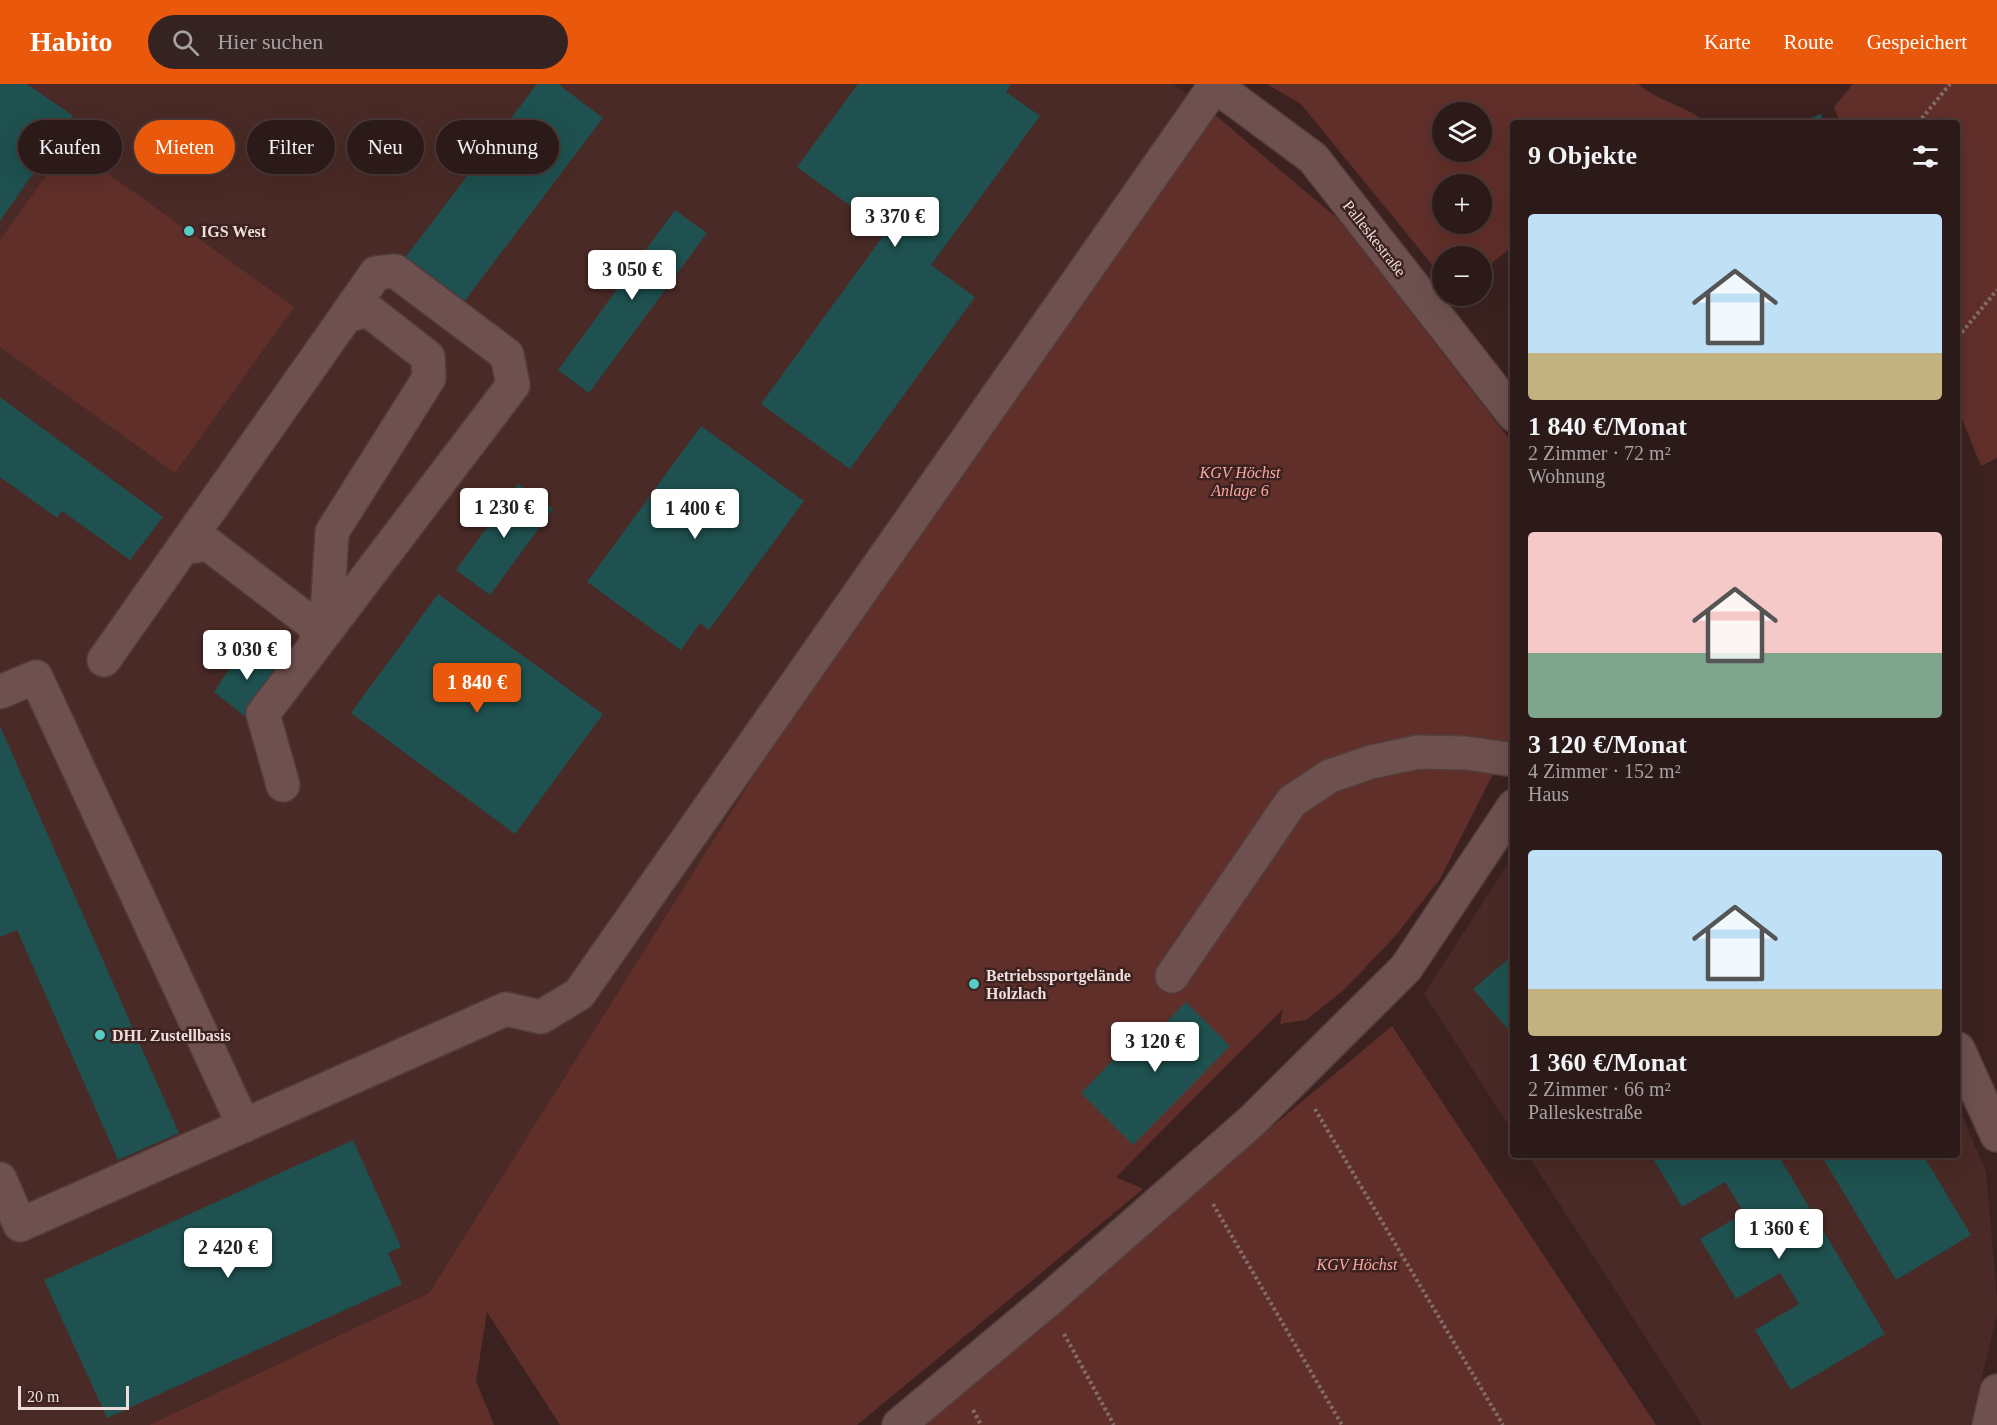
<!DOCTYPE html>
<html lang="de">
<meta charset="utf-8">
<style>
body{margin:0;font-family:"Times New Roman",serif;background:#342321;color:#f1f3f6;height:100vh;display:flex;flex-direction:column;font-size:22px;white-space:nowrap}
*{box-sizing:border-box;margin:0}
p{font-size:20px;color:#a6a1a2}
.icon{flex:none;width:33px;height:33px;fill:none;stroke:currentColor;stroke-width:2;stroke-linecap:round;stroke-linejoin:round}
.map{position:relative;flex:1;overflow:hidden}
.panel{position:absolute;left:1510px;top:36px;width:450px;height:1038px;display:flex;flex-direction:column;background:#2c1a18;border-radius:6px;box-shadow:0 6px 24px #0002,0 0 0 2px #483837}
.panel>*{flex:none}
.guide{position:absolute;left:18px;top:36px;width:570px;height:54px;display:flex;gap:12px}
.fabs{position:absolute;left:1432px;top:18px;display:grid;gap:12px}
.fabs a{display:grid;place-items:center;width:60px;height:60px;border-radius:50%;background:#2c1a18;box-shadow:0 6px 24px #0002,0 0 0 2px #483837;font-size:30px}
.scale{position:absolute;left:18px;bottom:15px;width:111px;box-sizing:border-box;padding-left:6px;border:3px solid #efdddb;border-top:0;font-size:16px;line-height:21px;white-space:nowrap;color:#efdddb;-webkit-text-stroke:4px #3b2220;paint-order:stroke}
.price{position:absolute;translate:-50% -51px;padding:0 14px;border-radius:6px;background:#fff;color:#222;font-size:20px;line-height:39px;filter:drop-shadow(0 2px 3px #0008)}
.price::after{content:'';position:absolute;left:50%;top:36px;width:18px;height:14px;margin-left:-9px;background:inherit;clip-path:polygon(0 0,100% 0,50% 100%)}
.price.current{background:#ea580c;color:#fff}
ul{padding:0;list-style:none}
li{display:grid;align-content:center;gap:12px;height:318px;padding:0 18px}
li span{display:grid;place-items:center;height:186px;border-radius:6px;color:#555}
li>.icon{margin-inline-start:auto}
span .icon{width:108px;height:108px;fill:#fffc;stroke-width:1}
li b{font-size:26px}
h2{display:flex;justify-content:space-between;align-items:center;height:72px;padding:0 18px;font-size:26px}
.pill{padding:0 21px;border-radius:27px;background:#2c1a18;box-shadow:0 6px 24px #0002,0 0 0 2px #483837;font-size:21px;line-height:54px}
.pill.current{background:#ea580c;color:#fff}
header{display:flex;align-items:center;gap:36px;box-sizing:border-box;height:84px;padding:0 30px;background:#ea580c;color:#fff}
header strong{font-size:28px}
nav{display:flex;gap:33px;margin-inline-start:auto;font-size:21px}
.search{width:420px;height:54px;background:#342321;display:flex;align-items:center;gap:15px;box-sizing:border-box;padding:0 21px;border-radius:33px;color:#a6a1a2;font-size:22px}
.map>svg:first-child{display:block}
.built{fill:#4a2a26}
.green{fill:#612f2a;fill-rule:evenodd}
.building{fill:#1e514f}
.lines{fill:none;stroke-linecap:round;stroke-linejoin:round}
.minor-casing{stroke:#523d3b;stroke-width:36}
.path{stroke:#826c6a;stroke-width:4;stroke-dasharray:3 3;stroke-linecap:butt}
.minor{stroke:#6e514e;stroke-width:33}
.poi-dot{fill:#54cdc7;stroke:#3b2220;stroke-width:2}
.labels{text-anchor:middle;stroke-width:5;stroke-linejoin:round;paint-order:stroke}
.poi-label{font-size:16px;font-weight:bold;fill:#efdddb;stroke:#3b2220;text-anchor:start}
.street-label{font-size:16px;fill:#efdddb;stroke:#3b2220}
.park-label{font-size:16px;font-style:italic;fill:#f9a89f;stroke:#3b2220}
</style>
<header>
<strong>Habito</strong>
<div class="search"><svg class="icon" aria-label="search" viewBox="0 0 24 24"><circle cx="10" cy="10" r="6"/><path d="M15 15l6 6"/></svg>Hier suchen</div>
<nav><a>Karte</a><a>Route</a><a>Gespeichert</a></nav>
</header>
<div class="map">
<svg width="1997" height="1341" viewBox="0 0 1997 1341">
<rect width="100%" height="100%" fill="#3b2220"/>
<path class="built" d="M 0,0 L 1173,0 L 1214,30 L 904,453 L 429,1209 L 149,1341 L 0,1341 Z
M 1513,772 L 1513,1048 L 1424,910 Z
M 1958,1022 L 1986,1088 L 1997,1214 L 1997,1231 L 1970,1341 L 1702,1341 L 1528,1071 L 1958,1071 Z"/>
<path class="green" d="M 1267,0 L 1638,0 C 1659,18 1686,21 1706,39 L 1514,39 L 1513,162 L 1482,187 L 1482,172 L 1443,172 L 1443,194 L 1301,20 ZM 1443,28 L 1482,28 L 1482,68 L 1443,68 ZM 1443,100 L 1482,100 L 1482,140 L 1443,140 Z
M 1853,0 L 1997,0 L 1997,374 L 1981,382 L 1958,325 L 1958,39 L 1840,39 L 1834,23 Z
M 1214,30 L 1339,136 L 1514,361 L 1513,656 L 1509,658 L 1440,795 L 1396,851 L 1345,905 L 1306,936 L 1280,940 L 1283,925 L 1116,1093 L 1143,1105 L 857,1341 L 560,1341 L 487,1228 L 476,1297 L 494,1341 L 149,1341 L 429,1209 L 904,453 Z
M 68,61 L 294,223 L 175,389 L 0,263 L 0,156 Z
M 1392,942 L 1656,1341 L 917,1341 Z"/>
<path class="building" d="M 0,0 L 27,0 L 73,32 L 0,137 Z
M 537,0 L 558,0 L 603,34 L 463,219 L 404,175 Z
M 858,0 L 1011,0 L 1006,8 L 1040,32 L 931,181 L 975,213 L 850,385 L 761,320 L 886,148 L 797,83 Z
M 1821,30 L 1824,39 L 1798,39 Z
M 675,126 L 707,149 L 589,309 L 558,286 Z
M 0,313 L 163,433 L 130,476 L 62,427 L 57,434 L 0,393 Z
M 701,342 L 804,417 L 709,546 L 700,539 L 681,566 L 587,498 Z
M 518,400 L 553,425 L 490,511 L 456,486 Z
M 438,510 L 603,630 L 515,750 L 351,629 Z
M 246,560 L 280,587 L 247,634 L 214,608 Z
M 0,642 L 179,1049 L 118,1076 L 17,846 L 0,853 Z
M 1514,870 L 1514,952 L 1473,905 Z
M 1186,918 L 1230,962 L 1133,1061 L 1081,1009 L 1141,947 L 1149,955 Z
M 353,1056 L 401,1163 L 388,1169 L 402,1200 L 107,1334 L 44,1196 Z
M 1651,1071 L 1778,1071 L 1885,1250 L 1791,1306 L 1755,1246 L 1799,1220 L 1780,1189 L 1736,1215 L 1700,1155 L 1744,1129 L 1725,1098 L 1682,1123 Z
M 1821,1071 L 1923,1071 L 1971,1151 L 1896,1196 Z"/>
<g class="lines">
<defs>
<path id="minor" d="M 1213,0 L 1313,74 L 1514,331
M 184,464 L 208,460 L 314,541 L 318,557
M 326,547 L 513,301 L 507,271 L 395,187 L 376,189 L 346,232
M 104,576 L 346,232 L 368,226 L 428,273 L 429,294 L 332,448 L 326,547 L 263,630 L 283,701
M 0,608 L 36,593 L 244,1042
M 1172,892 L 1292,717 L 1330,692 L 1371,678 L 1418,668 L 1466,669 L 1514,676
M 1958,965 L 1997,1051
M 0,1095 L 20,1141 L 506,925 L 541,933 L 579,910 L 1216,0
M 899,1341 L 1046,1218 L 1253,1036 L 1406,884 L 1514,722
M 1989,1341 L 1997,1307"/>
</defs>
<use href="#minor" class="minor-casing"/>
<path class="path" d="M 1918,39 L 1950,0
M 1958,253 L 1997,206
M 1315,1025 L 1503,1341
M 1213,1120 L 1342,1341
M 1064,1250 L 1114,1341
M 973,1326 L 981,1341"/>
<use href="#minor" class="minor"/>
</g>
<g class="poi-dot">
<circle cx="189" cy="147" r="6"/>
<circle cx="974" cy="900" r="6"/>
<circle cx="100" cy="951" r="6"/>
</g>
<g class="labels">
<g class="poi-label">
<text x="201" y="153">IGS West</text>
<text x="986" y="897">Betriebssportgelände<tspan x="986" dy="18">Holzlach</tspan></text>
<text x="112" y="957">DHL Zustellbasis</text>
</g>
<g class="street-label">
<text transform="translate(1375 154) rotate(52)" y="6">Palleskestraße</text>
</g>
<g class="park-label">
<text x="1240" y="394">KGV Höchst<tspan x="1240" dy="18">Anlage 6</tspan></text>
<text x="1357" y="1186">KGV Höchst</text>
</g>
</g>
</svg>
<div class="fabs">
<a><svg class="icon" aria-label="layers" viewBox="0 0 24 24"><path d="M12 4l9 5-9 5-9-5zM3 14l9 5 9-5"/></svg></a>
<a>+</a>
<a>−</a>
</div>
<div class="scale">20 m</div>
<b class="price" style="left:895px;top:164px">3 370 €</b>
<b class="price" style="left:632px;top:217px">3 050 €</b>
<b class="price" style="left:504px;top:455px">1 230 €</b>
<b class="price" style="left:695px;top:456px">1 400 €</b>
<b class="price" style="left:247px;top:597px">3 030 €</b>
<b class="price current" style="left:477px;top:630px">1 840 €</b>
<b class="price" style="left:1155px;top:989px">3 120 €</b>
<b class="price" style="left:1779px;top:1176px">1 360 €</b>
<b class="price" style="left:228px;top:1195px">2 420 €</b>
<div class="guide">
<a class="pill">Kaufen</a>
<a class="pill current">Mieten</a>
<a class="pill">Filter</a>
<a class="pill">Neu</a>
<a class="pill">Wohnung</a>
</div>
<section class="panel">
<h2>9 Objekte<svg class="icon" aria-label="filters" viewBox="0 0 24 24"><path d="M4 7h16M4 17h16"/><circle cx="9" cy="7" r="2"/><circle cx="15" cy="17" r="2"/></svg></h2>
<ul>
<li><span style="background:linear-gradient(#bfe0f5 75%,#c2b280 0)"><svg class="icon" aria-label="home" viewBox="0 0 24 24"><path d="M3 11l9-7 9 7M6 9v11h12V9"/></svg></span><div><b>1 840 €/Monat</b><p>2 Zimmer · 72 m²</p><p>Wohnung</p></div></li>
<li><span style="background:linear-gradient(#f6c9c9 65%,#7fa58c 0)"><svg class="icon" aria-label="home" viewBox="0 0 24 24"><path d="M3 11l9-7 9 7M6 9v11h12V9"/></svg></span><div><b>3 120 €/Monat</b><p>4 Zimmer · 152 m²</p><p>Haus</p></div></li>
<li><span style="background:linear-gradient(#bfe0f5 75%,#c2b280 0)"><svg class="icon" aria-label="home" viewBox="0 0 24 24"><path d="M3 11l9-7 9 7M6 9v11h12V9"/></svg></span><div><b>1 360 €/Monat</b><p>2 Zimmer · 66 m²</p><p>Palleskestraße</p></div></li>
</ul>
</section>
</div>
